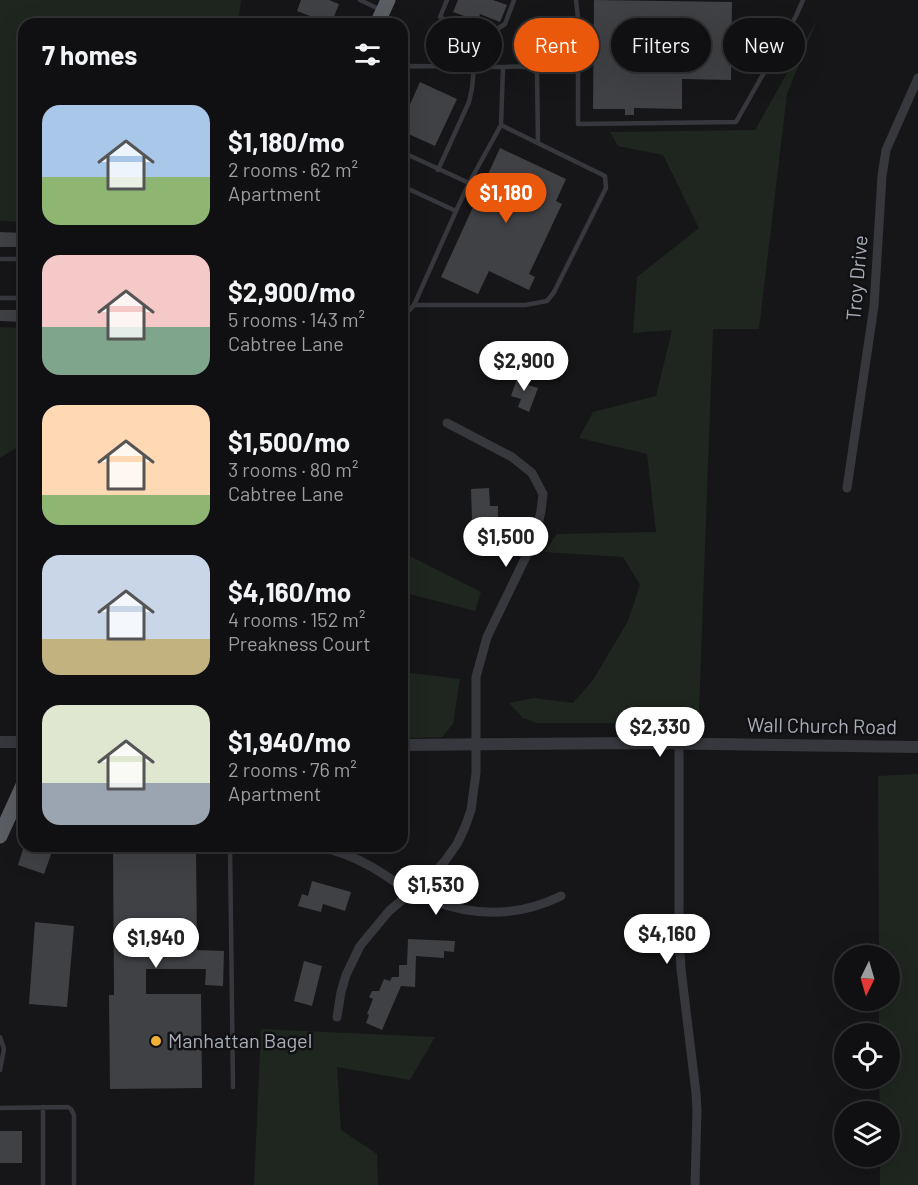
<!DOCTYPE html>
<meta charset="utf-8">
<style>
body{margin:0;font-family:Barlow,sans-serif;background:#19191b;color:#f1f3f6;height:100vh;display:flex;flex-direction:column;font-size:22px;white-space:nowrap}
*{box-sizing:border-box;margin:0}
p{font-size:20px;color:#9c9d9f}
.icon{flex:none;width:33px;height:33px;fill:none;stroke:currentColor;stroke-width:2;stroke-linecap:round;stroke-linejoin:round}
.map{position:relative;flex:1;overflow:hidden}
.details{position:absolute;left:18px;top:18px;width:390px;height:834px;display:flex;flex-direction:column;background:#101012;border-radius:18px;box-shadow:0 6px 24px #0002,0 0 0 2px #303032}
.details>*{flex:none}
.guide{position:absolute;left:426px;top:18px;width:402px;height:54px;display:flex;gap:12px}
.needle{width:39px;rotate:185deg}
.buttons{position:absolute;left:834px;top:945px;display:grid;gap:12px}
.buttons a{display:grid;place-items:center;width:66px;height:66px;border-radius:50%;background:#101012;box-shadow:0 6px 24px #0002,0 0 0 2px #303032;font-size:30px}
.price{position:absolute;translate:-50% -51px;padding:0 14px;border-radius:21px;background:#fff;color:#222;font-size:20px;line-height:39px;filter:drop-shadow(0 2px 3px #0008)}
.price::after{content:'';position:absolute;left:50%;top:36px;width:18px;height:14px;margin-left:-9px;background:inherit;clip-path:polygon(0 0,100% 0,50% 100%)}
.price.current{background:#ea580c;color:#fff}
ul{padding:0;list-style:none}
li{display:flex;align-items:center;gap:18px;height:150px;padding:0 24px}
li span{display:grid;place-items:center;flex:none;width:168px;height:120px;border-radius:18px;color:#555}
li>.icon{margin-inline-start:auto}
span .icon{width:72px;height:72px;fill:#fffc;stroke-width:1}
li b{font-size:26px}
h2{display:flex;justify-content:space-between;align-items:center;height:72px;padding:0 24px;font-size:26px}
.tag{padding:0 21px;border-radius:27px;background:#101012;box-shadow:0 6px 24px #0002,0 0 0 2px #303032;font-size:21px;line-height:54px}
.tag.current{background:#ea580c;color:#fff}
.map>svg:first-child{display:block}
.green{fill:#1e261f}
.building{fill:#404145}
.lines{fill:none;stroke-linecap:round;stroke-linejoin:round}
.service{stroke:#37383d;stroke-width:4.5}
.minor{stroke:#37383d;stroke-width:9}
.tertiary{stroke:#37383d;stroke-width:12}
.trunk{stroke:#5b5e65;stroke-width:15}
.poi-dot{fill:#f2b134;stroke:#111113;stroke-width:2}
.labels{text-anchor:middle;stroke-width:5;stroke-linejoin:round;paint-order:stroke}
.street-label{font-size:20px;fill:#a8adb8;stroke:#111113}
.poi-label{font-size:20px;fill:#a8adb8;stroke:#111113;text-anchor:start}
</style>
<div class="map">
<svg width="918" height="1185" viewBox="0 0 918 1185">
<rect width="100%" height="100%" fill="#161618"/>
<path class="green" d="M 0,0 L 241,0 L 238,24 L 24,24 L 24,222 L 0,221 Z
M 817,20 L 787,94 L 759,329 L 713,329 L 698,739 L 656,723 L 537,723 L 523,718 L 509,703 L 534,698 L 573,703 L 593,680 L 628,621 L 640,585 L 623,557 L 544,552 L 557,534 L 656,532 L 647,454 L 579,438 L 593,412 L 656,396 L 672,330 L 633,333 L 637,277 L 699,228 L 663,155 L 618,146 L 610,132 L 755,130 Z
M 0,327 L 24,328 L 24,443 L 0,458 Z
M 402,552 L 481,592 L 475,611 L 402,592 Z
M 402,672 L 460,679 L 453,724 L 442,737 L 402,738 Z
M 918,774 L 918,1185 L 880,1185 L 880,1157 L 890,1156 L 890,1112 L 880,1111 L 879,1079 L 890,1078 L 890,1034 L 879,1033 L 879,1001 L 890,1000 L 890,956 L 879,955 L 878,776 Z
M 261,1029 L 435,1037 L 410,1080 L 337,1067 L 341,1130 L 377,1154 L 378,1185 L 254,1185 Z"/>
<path class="building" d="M 301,0 L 329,0 L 339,4 L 331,24 L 297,11 Z
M 458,0 L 493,0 L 507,5 L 500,22 L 480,14 L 478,21 L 453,12 Z
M 594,0 L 732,2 L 731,80 L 682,79 L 682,109 L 634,108 L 634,115 L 625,115 L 625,109 L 593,109 Z
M 420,82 L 457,99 L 435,146 L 402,131 L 402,122 Z
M 500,148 L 566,179 L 556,201 L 562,204 L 529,274 L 535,277 L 529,290 L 489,271 L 478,294 L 441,277 Z
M 0,232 L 24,233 L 24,247 L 0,247 Z
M 0,310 L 24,310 L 24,322 L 0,321 Z
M 519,373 L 531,377 L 528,385 L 538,388 L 529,412 L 518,407 L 521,399 L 511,396 Z
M 489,488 L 490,506 L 498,506 L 498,518 L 472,520 L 471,489 Z
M 24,846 L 54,846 L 44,874 L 18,865 Z
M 113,846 L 196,846 L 197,950 L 224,951 L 223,986 L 205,985 L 206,969 L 146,969 L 146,994 L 201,994 L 202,1088 L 110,1089 L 109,995 L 114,995 Z
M 312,881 L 351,892 L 345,911 L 323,904 L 321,912 L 298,906 L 302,894 L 308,896 Z
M 35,922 L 74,926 L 67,1007 L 29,1004 Z
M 408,939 L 455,941 L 454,952 L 444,951 L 444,958 L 416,956 L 415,987 L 401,986 L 382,1030 L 366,1023 L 369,1015 L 367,1014 L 373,999 L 369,997 L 372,991 L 379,991 L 384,979 L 390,981 L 392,977 L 399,977 L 399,965 L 407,965 Z
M 304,961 L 322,966 L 312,1006 L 294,1001 Z
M 0,1131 L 22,1131 L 22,1163 L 0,1163 Z"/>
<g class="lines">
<path class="service" d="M 360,0 L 381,10
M 447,0 L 440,17 L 464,30 L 491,33 L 505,24 L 514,0
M 576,0 L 578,18 L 578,124 L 736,122 L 796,16 L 803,0
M 503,67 C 515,67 528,64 537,73 L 538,143
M 402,73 L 409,66 L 503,67 L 501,125 L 605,176 L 606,188 L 554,292 L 547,301 L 525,305 L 414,305
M 402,152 L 469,183 L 501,125
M 438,170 L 469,102 L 472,88 L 474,67
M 402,186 L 456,211 L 414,305 L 407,313 L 402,313
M 456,211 L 469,183
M 0,259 L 24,259
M 0,298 L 24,298
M 230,846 L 233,1087
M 0,1037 L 4,1049 L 0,1070
M 43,1107 L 43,1185
M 0,1108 L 68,1107 L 71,1109 L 74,1115 L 74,1185"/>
<path class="minor" d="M 847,488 L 874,306 L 882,176 L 886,150 L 918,78
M 679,744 L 679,933 L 681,969 L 696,1093 L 697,1111 L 695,1185
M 318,846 C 335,850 354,857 370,866 C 383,873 396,883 409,891 C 416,895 424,897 431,900 C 475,917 518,917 561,896
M 337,1017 L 341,992 L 346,975 L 360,946 L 389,911 L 433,874 L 445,861 L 457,844 L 465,827 L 471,810 L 476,773 L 476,677 L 487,637 L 535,538 L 541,511 L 543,494 L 532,473 L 512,457 L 447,423"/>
<path class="tertiary" d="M 0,742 L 24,742
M 402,745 L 644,743 L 918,747"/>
<path class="trunk" d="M 377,24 L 388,0
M 0,836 L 24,783"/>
</g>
<circle class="poi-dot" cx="156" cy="1041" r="6"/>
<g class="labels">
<g class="street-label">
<text transform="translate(857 278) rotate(-85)" y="7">Troy Drive</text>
<text transform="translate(822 726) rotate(1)" y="7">Wall Church Road</text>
</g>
<g class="poi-label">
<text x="168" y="1048">Manhattan Bagel</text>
</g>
</g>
</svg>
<div class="buttons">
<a><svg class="needle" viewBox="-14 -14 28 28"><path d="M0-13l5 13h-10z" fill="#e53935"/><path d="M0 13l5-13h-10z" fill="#9c9d9f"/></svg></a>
<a><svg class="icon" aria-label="locate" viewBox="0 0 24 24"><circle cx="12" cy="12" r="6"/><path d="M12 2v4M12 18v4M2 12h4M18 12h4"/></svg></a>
<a><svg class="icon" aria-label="layers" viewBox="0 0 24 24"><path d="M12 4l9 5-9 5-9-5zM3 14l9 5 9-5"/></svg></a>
</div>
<b class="price current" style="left:506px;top:224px">$1,180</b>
<b class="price" style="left:524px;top:392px">$2,900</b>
<b class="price" style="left:506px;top:568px">$1,500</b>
<b class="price" style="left:660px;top:758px">$2,330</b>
<b class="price" style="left:436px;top:916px">$1,530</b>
<b class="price" style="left:667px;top:965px">$4,160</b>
<b class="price" style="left:156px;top:969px">$1,940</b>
<div class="guide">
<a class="tag">Buy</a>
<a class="tag current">Rent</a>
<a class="tag">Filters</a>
<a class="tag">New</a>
</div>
<section class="details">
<h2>7 homes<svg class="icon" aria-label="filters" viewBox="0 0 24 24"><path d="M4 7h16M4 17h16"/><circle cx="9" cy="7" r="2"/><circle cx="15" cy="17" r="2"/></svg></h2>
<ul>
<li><span style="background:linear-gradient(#a9c7e8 60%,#8fb573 0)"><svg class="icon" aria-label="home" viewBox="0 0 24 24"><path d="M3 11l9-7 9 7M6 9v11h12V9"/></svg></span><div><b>$1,180/mo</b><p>2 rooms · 62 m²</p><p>Apartment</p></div></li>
<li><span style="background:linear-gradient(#f6c9c9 60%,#7fa58c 0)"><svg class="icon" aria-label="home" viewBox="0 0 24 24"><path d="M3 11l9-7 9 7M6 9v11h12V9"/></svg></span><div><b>$2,900/mo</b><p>5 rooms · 143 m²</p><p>Cabtree Lane</p></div></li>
<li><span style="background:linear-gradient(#ffd9b3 75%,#8fb573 0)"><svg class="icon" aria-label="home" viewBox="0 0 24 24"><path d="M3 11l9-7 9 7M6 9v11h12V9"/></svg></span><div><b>$1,500/mo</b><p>3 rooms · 80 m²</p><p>Cabtree Lane</p></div></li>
<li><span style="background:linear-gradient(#c9d6e8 70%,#c2b280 0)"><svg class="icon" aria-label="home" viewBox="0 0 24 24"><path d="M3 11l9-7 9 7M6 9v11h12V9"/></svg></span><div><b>$4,160/mo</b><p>4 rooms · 152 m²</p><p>Preakness Court</p></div></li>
<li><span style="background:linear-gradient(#dfe7d0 65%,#9aa5b1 0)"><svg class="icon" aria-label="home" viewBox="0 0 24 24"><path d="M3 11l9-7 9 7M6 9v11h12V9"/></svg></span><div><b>$1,940/mo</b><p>2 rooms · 76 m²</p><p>Apartment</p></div></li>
</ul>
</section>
</div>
